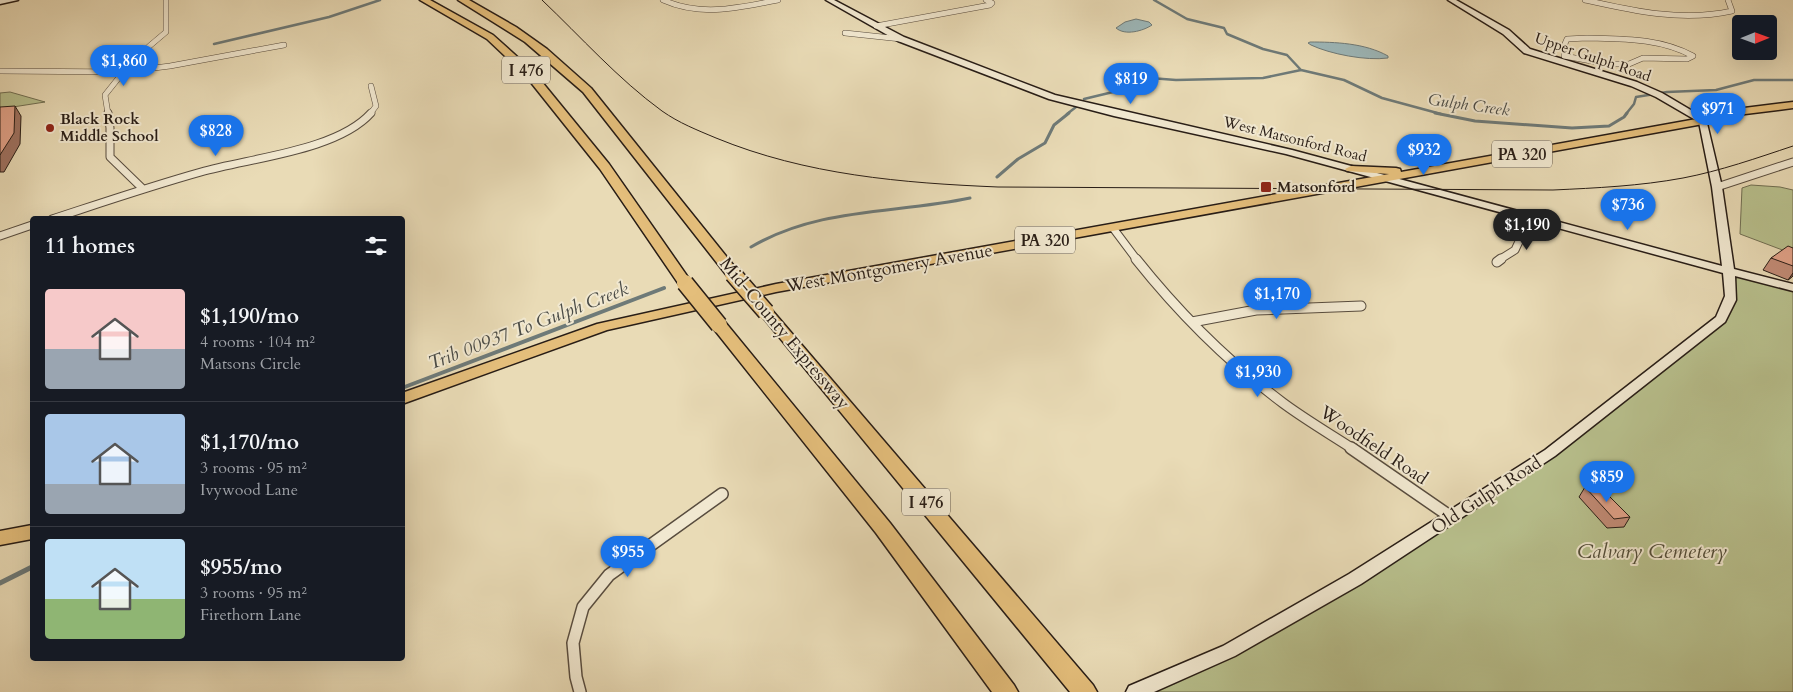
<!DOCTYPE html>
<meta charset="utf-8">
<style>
body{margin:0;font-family:Cardo,serif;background:#242831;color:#f1f3f6;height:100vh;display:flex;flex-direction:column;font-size:19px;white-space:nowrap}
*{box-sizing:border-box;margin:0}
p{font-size:16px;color:#9ea1a6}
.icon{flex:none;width:28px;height:28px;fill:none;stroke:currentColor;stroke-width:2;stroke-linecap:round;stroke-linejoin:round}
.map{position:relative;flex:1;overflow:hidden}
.panel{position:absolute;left:30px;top:216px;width:375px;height:445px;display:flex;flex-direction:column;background:#171b24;border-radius:5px;box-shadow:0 5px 20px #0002}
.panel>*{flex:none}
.needle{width:32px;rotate:89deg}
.tools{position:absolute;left:1732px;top:15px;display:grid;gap:10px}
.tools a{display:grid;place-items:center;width:45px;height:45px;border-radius:5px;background:#171b24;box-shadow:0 5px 20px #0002;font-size:25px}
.price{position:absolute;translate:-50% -42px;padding:0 11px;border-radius:18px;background:#1a73e8;color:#fff;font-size:16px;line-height:32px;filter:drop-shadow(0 1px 2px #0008)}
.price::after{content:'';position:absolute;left:50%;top:30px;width:15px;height:11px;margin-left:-8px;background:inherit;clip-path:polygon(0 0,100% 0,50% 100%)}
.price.active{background:#222;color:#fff}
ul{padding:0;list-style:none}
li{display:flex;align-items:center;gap:15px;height:125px;padding:0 15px}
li+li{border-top:1px solid #363941}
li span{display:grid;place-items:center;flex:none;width:140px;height:100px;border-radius:5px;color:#555}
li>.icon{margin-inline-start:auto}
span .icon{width:60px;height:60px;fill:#fffc;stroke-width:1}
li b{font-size:21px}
h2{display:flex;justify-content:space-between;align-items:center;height:60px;padding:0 15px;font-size:21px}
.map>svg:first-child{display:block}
.green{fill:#b8c08d;stroke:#706e52}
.water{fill:#9db8ba;stroke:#6e7a78}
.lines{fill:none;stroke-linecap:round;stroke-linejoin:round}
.stream-far3{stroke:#6e7a78;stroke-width:2.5}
.stream-far2{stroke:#6e7a78;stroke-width:3}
.stream-far1{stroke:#6e7a78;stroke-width:4}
.stream{stroke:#6e7a78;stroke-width:5}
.street-far3-casing{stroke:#584c3e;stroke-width:6}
.street-far2-casing{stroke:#584c3e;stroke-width:9}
.street-far1-casing{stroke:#584c3e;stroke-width:11}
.street-casing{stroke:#584c3e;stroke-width:14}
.secondary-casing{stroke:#281d16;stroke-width:3}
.primary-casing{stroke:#281d16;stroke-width:3}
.highway-casing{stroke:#281d16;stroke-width:3}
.street-far3{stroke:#f1e8d0;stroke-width:5}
.street-far2{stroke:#f1e8d0;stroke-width:7}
.street-far1{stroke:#f1e8d0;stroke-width:9}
.street{stroke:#f1e8d0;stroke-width:11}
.secondary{fill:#f1e8d0;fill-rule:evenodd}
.primary{fill:#e4be7b;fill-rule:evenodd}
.highway{fill:#e4be7b;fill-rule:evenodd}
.tram{stroke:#281d16;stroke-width:1}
.highway-bridge-casing{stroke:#281d16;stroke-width:19;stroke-linecap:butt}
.highway-bridge{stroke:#e4be7b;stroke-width:16}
.wall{fill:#c38c77;stroke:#281d16}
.shaded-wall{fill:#9f7261;stroke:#281d16}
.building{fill:#e3a38a;stroke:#281d16}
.poi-dot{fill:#8f2418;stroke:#f1e8d0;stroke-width:2}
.labels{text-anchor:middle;stroke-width:4;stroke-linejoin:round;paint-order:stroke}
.far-street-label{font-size:15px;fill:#281d16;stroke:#f1e8d0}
.far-poi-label{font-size:15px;font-weight:bold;fill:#281d16;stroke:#f1e8d0;text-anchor:start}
.shield{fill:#f1e8d0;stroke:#645a4e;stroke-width:1}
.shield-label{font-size:16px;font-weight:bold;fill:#281d16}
.far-water-label{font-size:16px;font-style:italic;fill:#4b4c47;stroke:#f1e8d0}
.street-label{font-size:18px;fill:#281d16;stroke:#f1e8d0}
.water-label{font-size:19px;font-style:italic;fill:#4b4c47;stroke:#f1e8d0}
.near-park-label{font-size:21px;font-style:italic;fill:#534e3a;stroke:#f1e8d0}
</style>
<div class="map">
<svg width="1793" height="692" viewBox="0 0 1793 692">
<rect width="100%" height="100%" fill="#e9dbb6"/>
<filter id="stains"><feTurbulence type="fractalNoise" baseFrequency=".004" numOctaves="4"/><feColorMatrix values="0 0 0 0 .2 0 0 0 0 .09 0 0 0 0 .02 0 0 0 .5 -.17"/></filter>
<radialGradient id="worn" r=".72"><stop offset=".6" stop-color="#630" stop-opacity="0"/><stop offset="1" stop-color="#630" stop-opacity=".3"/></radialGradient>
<path class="green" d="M 10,92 L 45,102 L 0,109 L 0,93 Z
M 1751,185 L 1780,187 L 1793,190 L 1793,254 L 1740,234 L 1742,188 Z
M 1728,271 L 1793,288 L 1793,692 L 1141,692 L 1229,651 L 1550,453 L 1729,307 Z"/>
<path class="water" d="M 1136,19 L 1149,22 L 1152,25 C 1143,31 1125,36 1116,28 L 1125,22 Z
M 1310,42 C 1335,42 1365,43 1388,56 L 1388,58 C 1366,61 1330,54 1311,45 L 1308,43 Z"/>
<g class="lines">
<path class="stream-far3" d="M 1154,0 L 1187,19 L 1224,28 L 1227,34 L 1263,49 L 1287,55 L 1301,70 L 1344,80 L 1382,98 L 1441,114
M 214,44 L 329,17 L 380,0
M 1084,99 L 1113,92 L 1137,77 L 1176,80 L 1263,78 L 1301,70
M 1067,114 L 1076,107
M 1626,114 L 1634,104 L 1636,97 L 1667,92 L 1716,90 L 1754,80 L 1793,80"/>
<path class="stream-far2" d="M 1435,113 L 1475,121 L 1572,128 L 1609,126 L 1624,117 L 1627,113
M 997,177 L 1018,159 L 1045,143 L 1054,125 L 1069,113
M 751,247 C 819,207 895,214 970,198"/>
<path class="stream-far1" d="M 402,388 L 664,288"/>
<path class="stream" d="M 0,583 L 32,567"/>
<defs>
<path id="street-far3" d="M 663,0 C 701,17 738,8 778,0
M 1585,0 C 1634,11 1682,22 1732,11 L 1728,0
M 876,26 L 990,5 L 992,3 L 986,0
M 845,33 L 901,39
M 1587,38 C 1623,39 1660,38 1693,56 L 1687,59 L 1643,58 L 1629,64 L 1608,64 L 1564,56 L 1564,46 L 1567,39 Z
M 0,71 L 122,72 L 170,66 L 284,45
M 108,114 L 105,95 C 123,71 142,51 166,32 L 166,0
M 370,114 L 376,106 L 371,86"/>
<path id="street-far2" d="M 108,113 L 110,128 L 110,157 L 143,189
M 1717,187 L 1793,162
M 52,219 C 101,203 151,186 201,172 C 249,158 337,151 371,113
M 1113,228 L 1137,260
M 0,236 L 32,225
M 1499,260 L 1515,250 L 1530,218"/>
<path id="street-far1" d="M 1136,259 C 1179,313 1228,362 1283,403 C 1306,420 1330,434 1353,449
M 1497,262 L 1501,259
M 1192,322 L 1256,310 L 1361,306"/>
<path id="street" d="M 1351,448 L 1451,517
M 580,692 L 576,677 L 573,643 L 583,607 L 609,575 L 722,494"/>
<path id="secondary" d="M 0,0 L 18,0 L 0,4 Z
M 826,0 L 834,0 L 904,37 L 1055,95 L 1292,150 L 1722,266 L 1712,187 L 1699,122 L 1656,97 L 1631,86 L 1524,53 L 1503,34 L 1448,0 L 1456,0 L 1509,30 L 1530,49 L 1637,82 L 1662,93 L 1706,119 L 1722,187 L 1734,269 L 1793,284 L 1793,291 L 1735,276 L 1736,300 L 1725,322 L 1555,456 L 1361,584 L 1235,656 L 1154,692 L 1126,692 L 1129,686 L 1223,646 L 1349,574 L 1545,450 L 1716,317 L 1725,296 L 1723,273 L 1286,154 L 1114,116 L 1049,99 L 898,41 Z"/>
<path id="primary" d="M 1793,102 L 1793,108 L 1737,115 L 1703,124 L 776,292 L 607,330 L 402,404 L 402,393 L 597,324 L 776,284 L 1389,174 L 1347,171 L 1345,169 L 1351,166 L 1396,168 L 1400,169 L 1401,172 L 1702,118 L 1736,109 Z
M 32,525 L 32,539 L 0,545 L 0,531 Z"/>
<path id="highway" d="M 420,0 L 430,0 L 493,35 L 533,71 L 609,164 L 692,283 L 690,286 L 680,286 L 600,169 L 525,75 L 487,39 Z
M 458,0 L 469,0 L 516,27 L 547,49 L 591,88 L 738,271 L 740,274 L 738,277 L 728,277 L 583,92 L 525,42 Z
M 766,307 L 771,309 L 1093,685 L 1097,692 L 1070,692 L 761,315 L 758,312 L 761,309 Z
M 719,320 L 725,322 L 890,523 L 1014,685 L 1018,692 L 992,692 L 876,533 L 713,328 L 711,325 L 713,322 Z"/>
</defs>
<use href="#street-far3" class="street-far3-casing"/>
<use href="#street-far2" class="street-far2-casing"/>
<use href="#street-far1" class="street-far1-casing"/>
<use href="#street" class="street-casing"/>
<use href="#secondary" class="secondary-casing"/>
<use href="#primary" class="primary-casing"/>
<use href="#highway" class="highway-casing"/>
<use href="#street-far3" class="street-far3"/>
<use href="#street-far2" class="street-far2"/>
<use href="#street-far1" class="street-far1"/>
<use href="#street" class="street"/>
<use href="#secondary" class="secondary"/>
<use href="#primary" class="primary"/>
<use href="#highway" class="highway"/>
<path class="tram" d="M 542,0 C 581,37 618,79 662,111 C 679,123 697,130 716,138 C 806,175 902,183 998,187 L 1553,190 C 1596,188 1640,186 1683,178 C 1720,171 1757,158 1793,146"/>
<defs>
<path id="highway-bridge" d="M 733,274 L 766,312
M 685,283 L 719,325"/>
</defs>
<use href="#highway-bridge" class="highway-bridge-casing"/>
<use href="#highway-bridge" class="highway-bridge"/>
</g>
<path class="wall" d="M 1793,248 L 1793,276 L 1788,280 L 1763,270 L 1771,258 Z
M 1585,487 L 1630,517 L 1624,527 L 1607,528 L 1579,497 Z"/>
<path class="shaded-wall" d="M 15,106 L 21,116 L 20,144 L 4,172 L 0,172 L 0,155 Z
M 1793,273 L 1793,276 L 1788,280 Z"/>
<path class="building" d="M 15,106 L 14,133 L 0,155 L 0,107 Z
M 1788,246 L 1793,248 L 1793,266 L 1771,258 Z
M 1599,486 L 1630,517 L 1614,519 L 1585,487 Z"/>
<g class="poi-dot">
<circle cx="50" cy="128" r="5"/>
<rect x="1260" y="181" width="12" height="12" rx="2.5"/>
</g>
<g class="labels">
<g class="far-street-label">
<text transform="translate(1593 57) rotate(19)" y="5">Upper Gulph Road</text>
<text transform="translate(1295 139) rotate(14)" y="5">West Matsonford Road</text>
</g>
<g class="far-poi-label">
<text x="60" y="124">Black Rock<tspan x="60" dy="17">Middle School</tspan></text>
<text x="1277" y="192">Matsonford</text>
</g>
<g class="shield">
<rect x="502" y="56.5" width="48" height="27" rx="4"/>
<rect x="1492" y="140.5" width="60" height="27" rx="4"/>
<rect x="1015" y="226.5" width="60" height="27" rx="4"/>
<rect x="902" y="488.5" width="48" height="27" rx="4"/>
</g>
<g class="shield-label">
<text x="526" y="76">I 476</text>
<text x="1522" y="160">PA 320</text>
<text x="1045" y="246">PA 320</text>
<text x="926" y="508">I 476</text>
</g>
<g class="far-water-label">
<text transform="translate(1469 104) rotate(8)" y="6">Gulph Creek</text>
</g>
<g class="street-label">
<text transform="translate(889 268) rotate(-10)" y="6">West Montgomery Avenue</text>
<text transform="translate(785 333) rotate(50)" y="6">Mid-County Expressway</text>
<text transform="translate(1374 445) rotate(34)" y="6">Woodfield Road</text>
<text transform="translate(1486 495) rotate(-33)" y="6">Old Gulph Road</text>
</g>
<g class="water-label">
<text transform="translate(528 325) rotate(-21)" y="7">Trib 00937 To Gulph Creek</text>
</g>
<g class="near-park-label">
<text x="1652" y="558">Calvary Cemetery</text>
</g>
</g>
<rect width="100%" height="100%" filter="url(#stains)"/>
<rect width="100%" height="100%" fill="url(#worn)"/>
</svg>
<div class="tools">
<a><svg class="needle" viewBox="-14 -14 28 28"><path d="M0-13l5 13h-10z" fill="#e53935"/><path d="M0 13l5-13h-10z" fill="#9ea1a6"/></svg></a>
</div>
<b class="price" style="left:124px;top:87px">$1,860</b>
<b class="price" style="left:1131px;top:105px">$819</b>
<b class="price" style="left:1718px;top:135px">$971</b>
<b class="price" style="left:216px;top:157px">$828</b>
<b class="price" style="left:1424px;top:176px">$932</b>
<b class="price" style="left:1628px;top:231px">$736</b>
<b class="price active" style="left:1527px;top:251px">$1,190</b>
<b class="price" style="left:1277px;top:320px">$1,170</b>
<b class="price" style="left:1258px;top:398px">$1,930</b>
<b class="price" style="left:1607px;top:503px">$859</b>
<b class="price" style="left:628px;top:578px">$955</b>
<section class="panel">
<h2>11 homes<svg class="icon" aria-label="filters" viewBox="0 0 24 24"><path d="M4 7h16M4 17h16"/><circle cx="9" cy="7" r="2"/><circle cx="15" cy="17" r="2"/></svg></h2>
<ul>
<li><span style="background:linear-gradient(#f6c9c9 60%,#9aa5b1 0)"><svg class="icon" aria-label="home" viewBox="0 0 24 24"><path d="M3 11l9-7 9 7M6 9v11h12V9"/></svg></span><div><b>$1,190/mo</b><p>4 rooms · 104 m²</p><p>Matsons Circle</p></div></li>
<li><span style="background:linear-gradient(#a9c7e8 70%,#9aa5b1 0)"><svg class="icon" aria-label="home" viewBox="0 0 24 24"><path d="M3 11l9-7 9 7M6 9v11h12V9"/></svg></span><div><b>$1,170/mo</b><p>3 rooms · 95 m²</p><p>Ivywood Lane</p></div></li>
<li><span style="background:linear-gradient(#bfe0f5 60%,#8fb573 0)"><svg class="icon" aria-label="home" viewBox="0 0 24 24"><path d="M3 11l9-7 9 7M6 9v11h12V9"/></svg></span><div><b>$955/mo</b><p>3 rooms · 95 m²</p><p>Firethorn Lane</p></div></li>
</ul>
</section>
</div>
